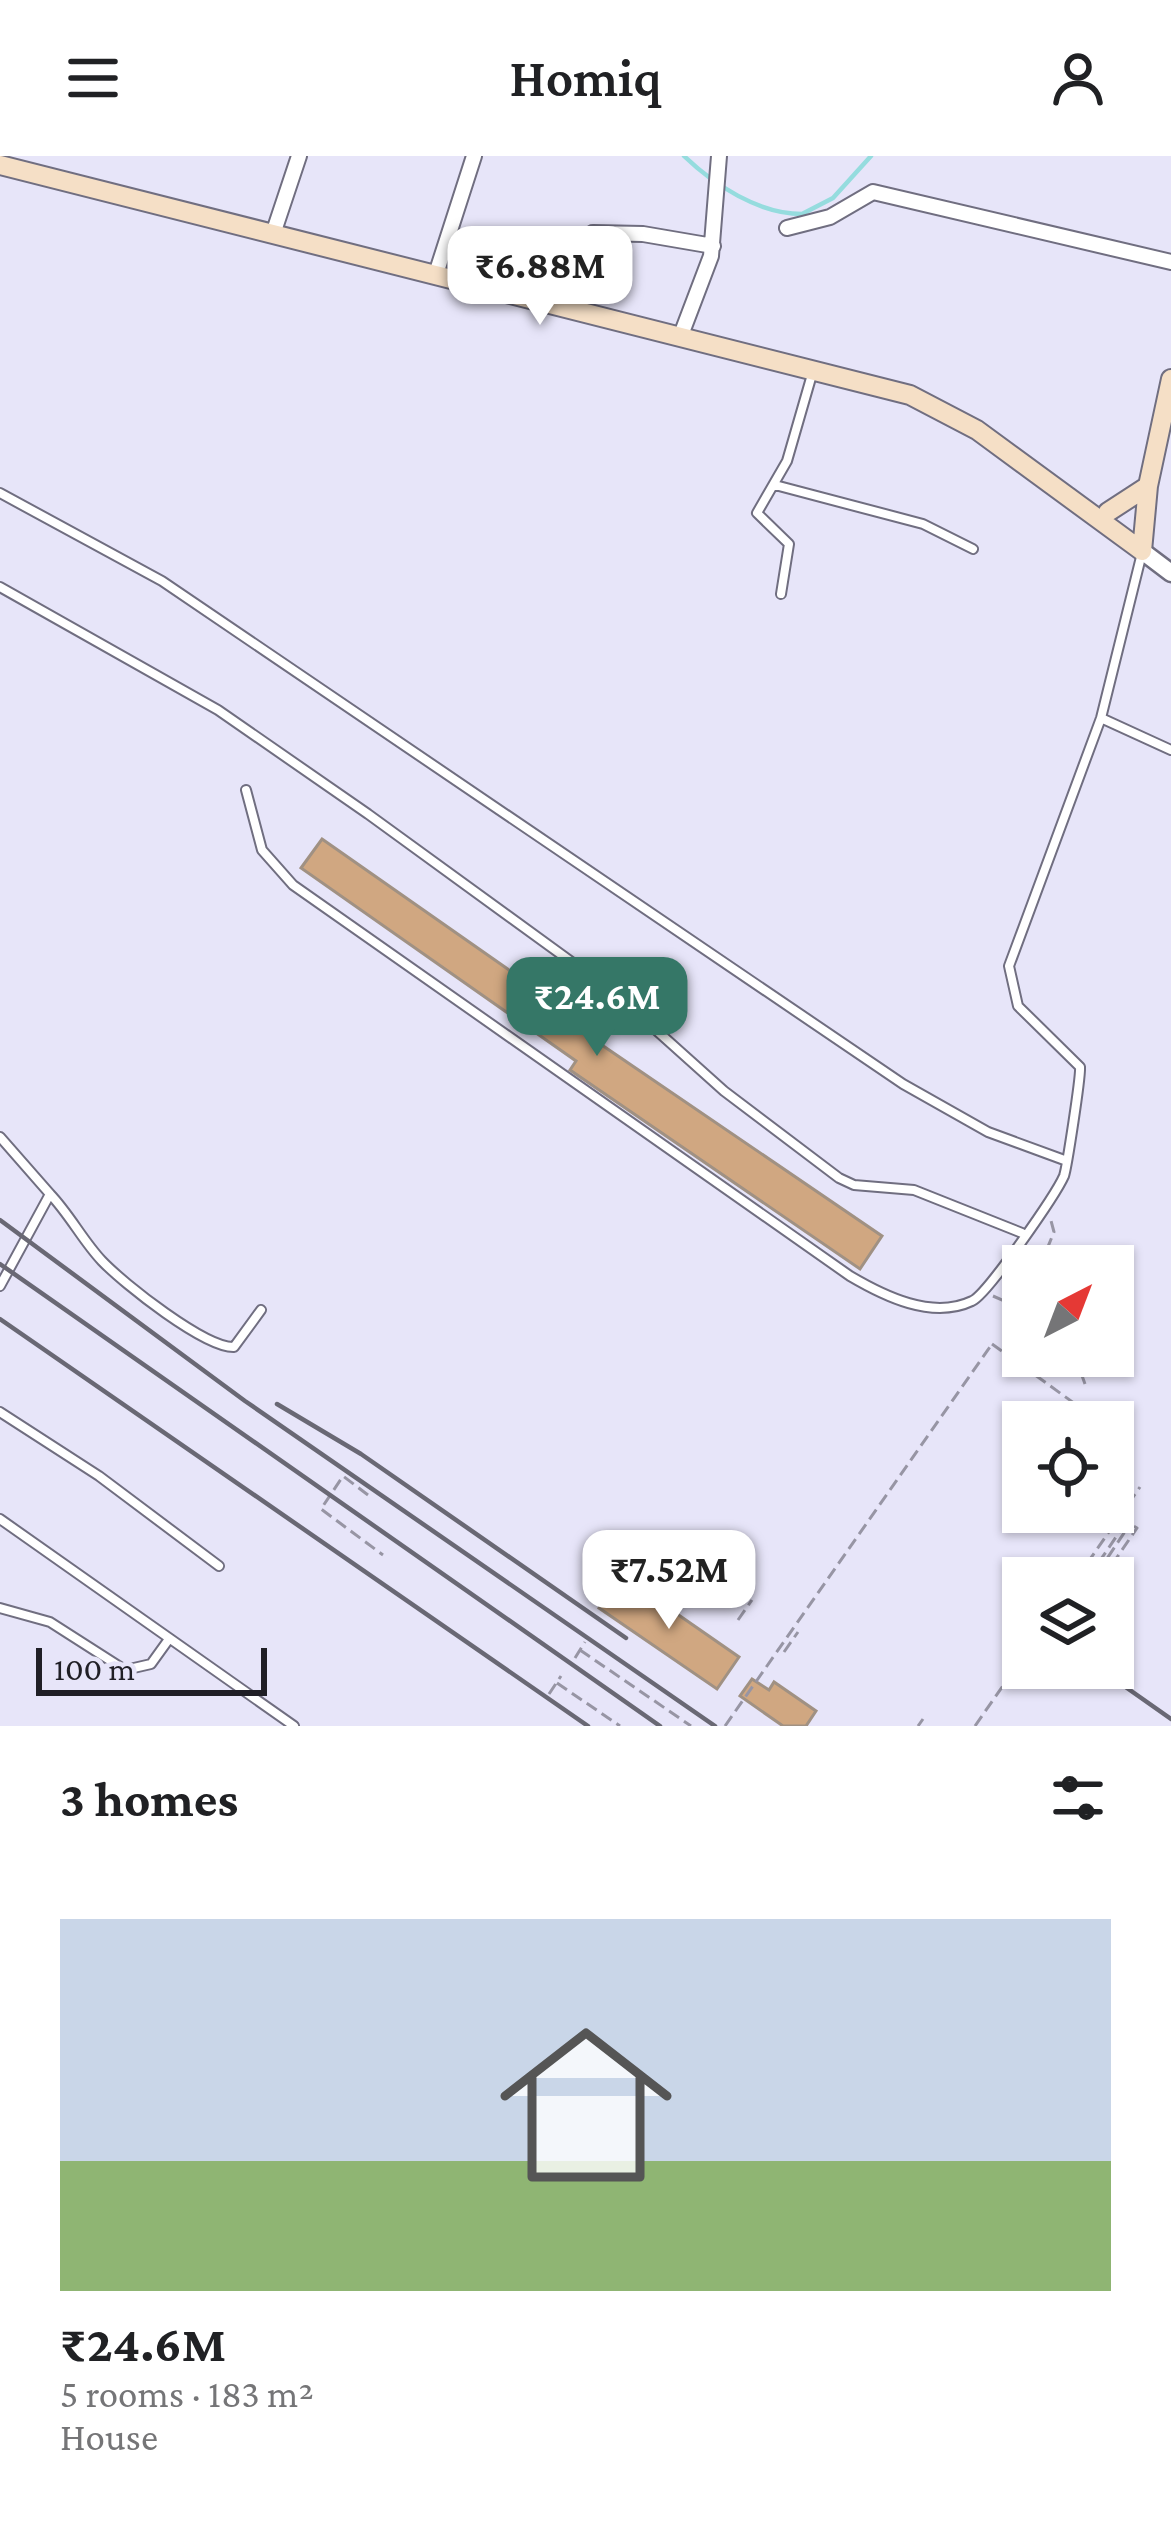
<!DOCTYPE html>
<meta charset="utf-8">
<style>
body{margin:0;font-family:"Crimson Pro",serif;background:#f2f2f2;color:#202124;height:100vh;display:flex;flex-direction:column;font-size:45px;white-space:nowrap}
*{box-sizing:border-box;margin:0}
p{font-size:39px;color:#757577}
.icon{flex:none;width:66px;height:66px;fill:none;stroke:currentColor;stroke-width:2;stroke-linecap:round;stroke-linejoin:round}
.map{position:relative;height:1570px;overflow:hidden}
.details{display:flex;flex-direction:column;background:#fff;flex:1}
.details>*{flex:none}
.needle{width:78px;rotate:42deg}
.fabs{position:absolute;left:1002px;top:1089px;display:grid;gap:24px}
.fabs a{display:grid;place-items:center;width:132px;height:132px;border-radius:0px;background:#fff;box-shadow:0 3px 9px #0004;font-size:60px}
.scale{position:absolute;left:36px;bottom:30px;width:231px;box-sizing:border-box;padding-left:12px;border:6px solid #201f26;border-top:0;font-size:33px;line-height:42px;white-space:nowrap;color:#201f26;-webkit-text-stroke:9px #e7e5f9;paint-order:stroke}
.price{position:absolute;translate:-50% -102px;padding:0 27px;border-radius:24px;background:#fff;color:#222;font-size:39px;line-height:78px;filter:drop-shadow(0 3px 6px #0008)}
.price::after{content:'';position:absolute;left:50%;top:72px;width:36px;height:27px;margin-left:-18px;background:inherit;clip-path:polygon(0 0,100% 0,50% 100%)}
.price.active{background:#357767;color:#fff}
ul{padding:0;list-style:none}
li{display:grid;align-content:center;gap:24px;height:636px;padding:0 60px}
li+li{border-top:3px solid #e0e0e0}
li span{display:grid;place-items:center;height:372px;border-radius:0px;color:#555}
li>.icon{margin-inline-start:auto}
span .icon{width:216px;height:216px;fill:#fffc;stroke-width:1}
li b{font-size:51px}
h2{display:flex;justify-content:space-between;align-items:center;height:144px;padding:0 60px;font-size:51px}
header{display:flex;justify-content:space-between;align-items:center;height:156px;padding:0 60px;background:#fff;font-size:54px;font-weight:600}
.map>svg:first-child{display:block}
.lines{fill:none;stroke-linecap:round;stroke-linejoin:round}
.stream{stroke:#95dcde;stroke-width:4.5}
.building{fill:#d0a781;stroke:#a09183;stroke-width:3}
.service-casing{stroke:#706e80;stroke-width:12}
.minor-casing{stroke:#706e80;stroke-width:18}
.tertiary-casing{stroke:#706e80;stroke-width:21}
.secondary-casing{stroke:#706e80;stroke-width:22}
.path{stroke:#9795a4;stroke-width:3;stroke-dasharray:12 6;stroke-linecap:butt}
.service{stroke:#fff;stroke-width:8}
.minor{stroke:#fff;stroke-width:14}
.tertiary{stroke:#fff;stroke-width:16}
.secondary{stroke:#f5dfc6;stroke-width:18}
.rail{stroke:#696874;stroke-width:4.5}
.path-bridge{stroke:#9795a4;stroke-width:3;stroke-dasharray:12 6;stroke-linecap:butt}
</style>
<header><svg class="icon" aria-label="menu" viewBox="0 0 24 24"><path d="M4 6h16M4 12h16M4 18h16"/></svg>Homiq<svg class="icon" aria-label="person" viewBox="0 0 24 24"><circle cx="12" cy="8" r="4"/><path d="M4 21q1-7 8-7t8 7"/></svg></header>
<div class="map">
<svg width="1171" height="1570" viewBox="0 0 1171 1570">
<rect width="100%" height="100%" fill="#e7e5f9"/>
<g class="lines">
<path class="stream" d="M 684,0 C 714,29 759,58 802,58 L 833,42 L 871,0"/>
</g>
<path class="building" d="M 322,683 L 579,863 L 574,870 L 882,1080 L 860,1113 L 570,914 L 576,905 L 301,712 Z
M 621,1419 L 739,1501 L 717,1533 L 599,1452 Z
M 752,1523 L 769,1534 L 774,1526 L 816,1555 L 806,1570 L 783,1570 L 740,1540 Z"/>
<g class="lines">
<defs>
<path id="service" d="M 775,329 L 923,368 L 973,393
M 0,337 L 162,425 L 903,928 L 988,976 L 1067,1005
M 0,431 L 218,554 L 368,658 L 617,839 L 724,935 L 839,1022 L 854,1029 L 914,1034 L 1022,1077
M 781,438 L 789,388 L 757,357 L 787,305 L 813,215
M 1101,562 L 1171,594
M 246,634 L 262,694 L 293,729 L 850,1120 C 884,1140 932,1164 972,1145 C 987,1139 1056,1038 1064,1020 C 1067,1011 1081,920 1080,911 L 1018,850 L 1009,810 L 1101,562 L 1142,397
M 0,981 L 50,1038 L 0,1130
M 50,1038 C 70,1059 83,1085 102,1105 C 124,1128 205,1192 234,1191 L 261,1154
M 0,1256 L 99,1320 L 219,1410
M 0,1363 L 294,1570
M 0,1452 L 50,1466 L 125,1514 L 151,1508 L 169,1483"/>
<path id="minor" d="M 787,72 L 830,61 L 873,36 L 1171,106
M 273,78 L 299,0
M 436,118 L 474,0
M 565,150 L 593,77 L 643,78 L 713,90
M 681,179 L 711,100 L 719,0"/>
<path id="tertiary" d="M 1142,395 L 1171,417"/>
<path id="secondary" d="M 0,9 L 910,239 L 977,274 L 1142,395 L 1148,330 L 1171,223
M 1108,356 L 1148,330"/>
</defs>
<use href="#service" class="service-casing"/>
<use href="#minor" class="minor-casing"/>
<use href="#tertiary" class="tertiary-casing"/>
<use href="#secondary" class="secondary-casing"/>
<path class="path" d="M 1040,1110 L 1054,1076 L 1050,1061
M 993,1140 L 1023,1153
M 992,1188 L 1085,1255
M 1075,1200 L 1085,1228
M 368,1339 L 343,1320 L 321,1353 L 383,1399
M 1124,1354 L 1131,1359 L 1097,1409 L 1107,1416 L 1137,1372 L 1130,1368
M 1077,1422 L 1140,1331
M 738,1464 L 752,1444
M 580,1494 L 691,1570
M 784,1496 L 798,1476
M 575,1502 L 585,1486
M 557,1527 L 620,1570
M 549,1538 L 561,1520
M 918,1570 L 923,1563
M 975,1570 L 1023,1501"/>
<use href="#service" class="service"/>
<use href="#minor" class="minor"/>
<use href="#tertiary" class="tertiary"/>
<use href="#secondary" class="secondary"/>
<path class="rail" d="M 0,1064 L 245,1245 L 715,1570
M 0,1108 L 660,1570
M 0,1163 L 588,1570
M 277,1248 L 361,1298 L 626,1482
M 1127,1532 L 1171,1563"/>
<path class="path-bridge" d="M 1097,1410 L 1100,1413 L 1130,1368
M 725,1570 L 992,1188"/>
</g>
</svg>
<div class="fabs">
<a><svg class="needle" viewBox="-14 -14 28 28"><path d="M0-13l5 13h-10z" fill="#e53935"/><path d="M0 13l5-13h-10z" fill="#757577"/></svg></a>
<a><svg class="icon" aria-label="locate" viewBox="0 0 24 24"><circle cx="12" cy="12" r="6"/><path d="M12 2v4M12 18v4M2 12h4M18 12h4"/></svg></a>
<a><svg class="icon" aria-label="layers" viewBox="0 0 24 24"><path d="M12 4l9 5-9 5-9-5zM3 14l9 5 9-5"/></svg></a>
</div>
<div class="scale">100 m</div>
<b class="price" style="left:540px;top:172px">₹6.88M</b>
<b class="price active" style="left:597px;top:903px">₹24.6M</b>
<b class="price" style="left:669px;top:1476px">₹7.52M</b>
</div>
<section class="details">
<h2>3 homes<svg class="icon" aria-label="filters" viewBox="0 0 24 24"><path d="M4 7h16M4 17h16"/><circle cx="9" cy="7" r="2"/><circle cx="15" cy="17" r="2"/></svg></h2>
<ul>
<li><span style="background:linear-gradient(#c9d6e8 65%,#8fb573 0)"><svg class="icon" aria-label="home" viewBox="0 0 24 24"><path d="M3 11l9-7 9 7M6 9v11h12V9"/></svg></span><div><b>₹24.6M</b><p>5 rooms · 183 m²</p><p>House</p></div></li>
</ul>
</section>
